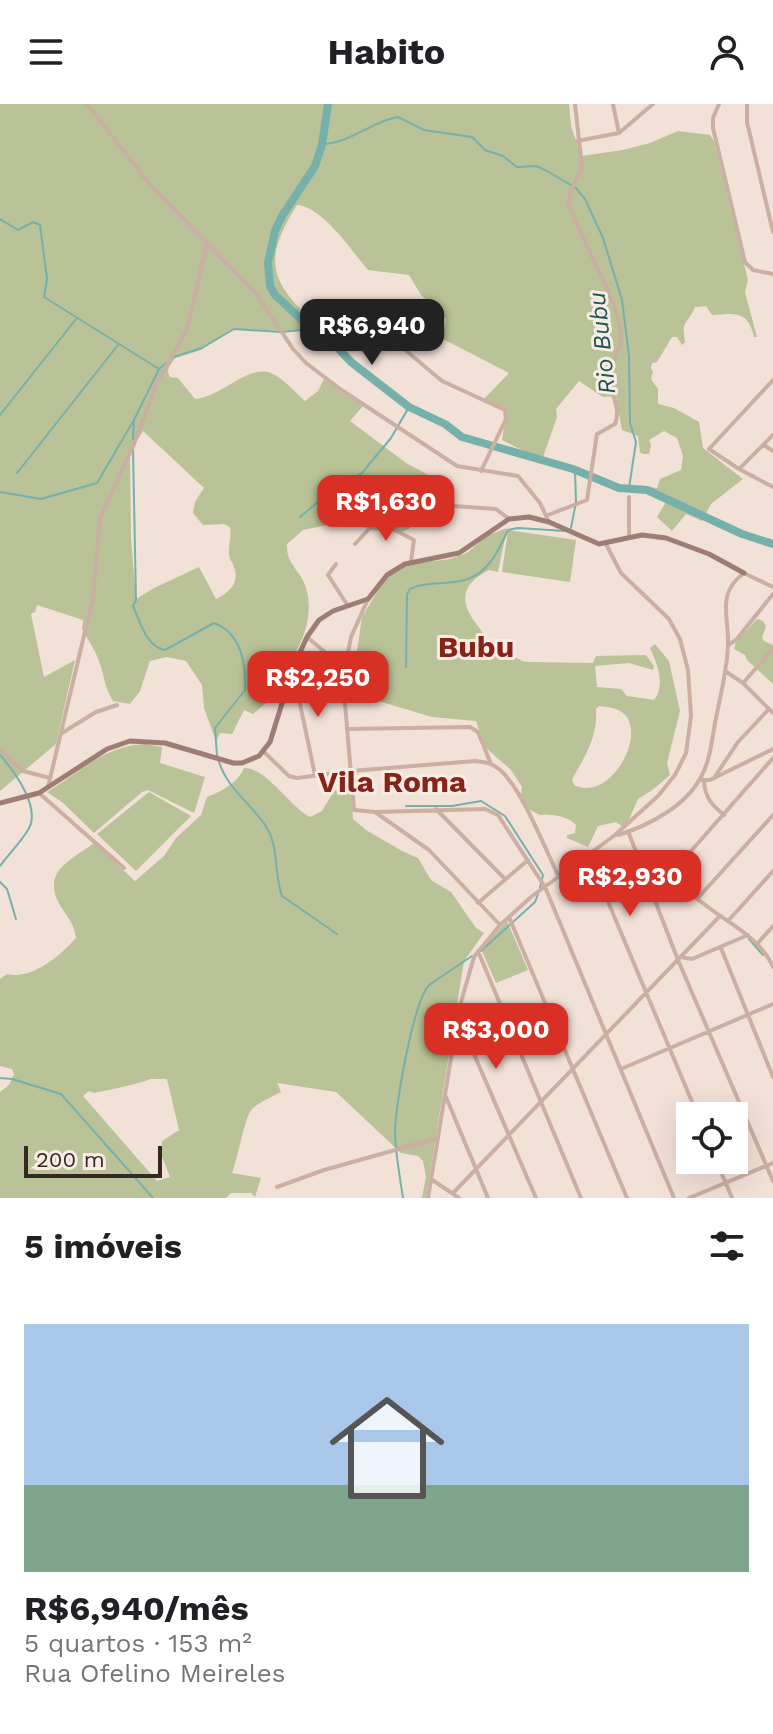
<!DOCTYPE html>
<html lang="pt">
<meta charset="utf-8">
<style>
body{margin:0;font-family:"Work Sans",sans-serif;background:#f6f6f6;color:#202124;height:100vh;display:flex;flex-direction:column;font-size:30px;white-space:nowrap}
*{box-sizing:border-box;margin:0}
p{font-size:26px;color:#757577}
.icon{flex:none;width:44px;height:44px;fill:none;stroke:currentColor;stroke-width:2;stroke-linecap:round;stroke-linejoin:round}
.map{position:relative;height:1094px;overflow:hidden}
.side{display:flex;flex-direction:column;background:#fff;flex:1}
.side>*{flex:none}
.controls{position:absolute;left:676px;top:998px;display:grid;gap:16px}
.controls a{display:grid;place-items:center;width:72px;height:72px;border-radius:0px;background:#fff;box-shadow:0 8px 32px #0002;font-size:40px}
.scale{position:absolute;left:24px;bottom:20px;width:138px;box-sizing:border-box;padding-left:8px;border:4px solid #352825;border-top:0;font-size:22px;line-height:28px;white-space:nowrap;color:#352825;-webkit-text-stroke:6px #faece4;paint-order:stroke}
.price{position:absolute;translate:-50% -68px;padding:0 18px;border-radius:16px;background:#d93025;color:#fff;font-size:26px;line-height:52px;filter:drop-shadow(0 2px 4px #0008)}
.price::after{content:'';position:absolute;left:50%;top:48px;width:24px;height:18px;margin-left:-12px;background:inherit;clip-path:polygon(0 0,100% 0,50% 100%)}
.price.on{background:#222;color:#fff}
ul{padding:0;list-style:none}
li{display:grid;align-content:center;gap:16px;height:424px;padding:0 24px}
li+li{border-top:2px solid #e0e0e0}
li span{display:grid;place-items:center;height:248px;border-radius:0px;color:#555}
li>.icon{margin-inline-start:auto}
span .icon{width:144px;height:144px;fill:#fffc;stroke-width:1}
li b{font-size:34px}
h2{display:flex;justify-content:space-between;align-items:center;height:96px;padding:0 24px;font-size:34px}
header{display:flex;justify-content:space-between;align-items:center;height:104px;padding:0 24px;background:#fff;font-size:36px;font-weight:700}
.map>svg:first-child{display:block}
.green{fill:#bac297;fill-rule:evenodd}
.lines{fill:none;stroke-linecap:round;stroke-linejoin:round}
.stream{stroke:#75b1aa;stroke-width:2}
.river{stroke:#75b1aa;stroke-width:8}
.street{stroke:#cbafa3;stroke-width:4}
.secondary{stroke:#9e7d74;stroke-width:5}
.labels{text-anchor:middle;stroke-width:6;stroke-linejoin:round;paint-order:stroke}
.water-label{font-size:24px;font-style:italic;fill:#195953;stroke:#faece4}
.district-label{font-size:30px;font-weight:bold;fill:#88231a;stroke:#faece4}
</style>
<header><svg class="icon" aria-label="menu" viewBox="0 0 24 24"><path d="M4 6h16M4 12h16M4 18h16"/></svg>Habito<svg class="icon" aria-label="person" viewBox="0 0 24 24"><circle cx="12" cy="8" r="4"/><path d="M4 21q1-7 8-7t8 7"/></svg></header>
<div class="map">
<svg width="773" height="1094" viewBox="0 0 773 1094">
<rect width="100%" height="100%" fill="#f2e1d7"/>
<path class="green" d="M 0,0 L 569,0 L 571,22 L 581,52 L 623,46 L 650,39 L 678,27 L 710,31 L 714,37 L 748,176 L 745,188 L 757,233 L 754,233 C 748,205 733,210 712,211 L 706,202 L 695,203 C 687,223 681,214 685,238 L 682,241 L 677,233 L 672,233 L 657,258 L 652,259 L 651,264 L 653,268 L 651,275 L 658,285 L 658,300 L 674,304 L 699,318 L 703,344 L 743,375 L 711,400 L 702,417 L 686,410 L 672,427 L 657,413 L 666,398 L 639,381 L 657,384 L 660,375 L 681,366 L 683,352 L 677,334 L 664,327 L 649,336 L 651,341 L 649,350 L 643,350 L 640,348 L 638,332 L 622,326 L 616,292 L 603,293 L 579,277 L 556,305 L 557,313 L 542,356 L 502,336 L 507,305 L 484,295 L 509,269 L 443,235 L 446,215 L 421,191 L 409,171 L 368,166 C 351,146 323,103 297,101 C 263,155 269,177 314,218 C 311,225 306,226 300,227 L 230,226 L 201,246 L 175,254 C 171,261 165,265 170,273 L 178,274 L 195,295 C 221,293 249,260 271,269 C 283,274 295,288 305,297 L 318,287 L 324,275 L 363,302 L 350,317 L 406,359 L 434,374 L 421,398 L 428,405 L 410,424 L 400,429 L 337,419 L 303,426 L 287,440 C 286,461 301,466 306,484 C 315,514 301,542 285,566 C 281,573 280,582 275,589 C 270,597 260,604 253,610 L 244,606 L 232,630 L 220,629 L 216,637 L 204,604 L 202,581 L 186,557 L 167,553 L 150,557 L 140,587 L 130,600 L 113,597 C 104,581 105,575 100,560 C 96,547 88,536 82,525 L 83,516 L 37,501 L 35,508 L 31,510 L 44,573 L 75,556 L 56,640 L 0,687 ZM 143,327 L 204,384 L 195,398 L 193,409 L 203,421 L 224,420 L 230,423 C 232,434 228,441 229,450 C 230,458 232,456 234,463 C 240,479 229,489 216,495 L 199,463 L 154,484 L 136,495 L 131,434 L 130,348 Z
M 507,424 L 498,468 L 489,466 C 460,481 459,498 478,522 C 482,527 484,533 489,537 C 498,546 512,551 522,557 L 528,558 L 593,559 L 596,552 L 646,551 L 654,562 L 653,566 L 629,559 L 595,562 L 597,583 L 621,585 L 627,592 L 654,596 C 666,581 657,559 650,544 L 655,540 L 669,557 L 680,607 L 667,659 L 670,671 C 660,680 649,689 638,695 L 627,720 L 623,723 L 616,718 L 598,722 L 588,743 L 567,734 L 567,731 L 575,729 L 576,721 C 570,713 550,709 540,711 L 530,706 L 521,692 L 522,683 L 511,666 L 485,643 L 476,617 L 432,613 L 375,596 L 357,547 L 362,513 L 383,478 L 402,461 L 450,455 L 467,449 L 486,432 ZM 599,602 C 607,603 617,604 623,609 C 648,629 611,699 574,681 L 572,675 C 585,653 598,632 596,605 Z
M 508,426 L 576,436 L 570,478 L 502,468 Z
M 757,515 L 763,517 L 766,522 L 762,534 L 764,537 L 773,541 L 773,580 L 747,556 L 745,551 L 734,545 L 736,538 Z
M 146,640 L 162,643 L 160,659 L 205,673 L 194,709 L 148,686 L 142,688 L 94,729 L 63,699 L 47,688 C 83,667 102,642 146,640 Z
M 244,664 C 267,664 289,702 310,713 L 322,707 L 334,687 L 344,684 L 351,686 L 353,715 L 366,726 L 402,747 L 418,754 L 431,776 L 451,788 L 476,824 L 484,829 L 464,857 L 426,1094 L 422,1094 L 426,1073 L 423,1057 L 418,1052 L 401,1049 L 336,988 L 277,979 L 281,988 C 272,993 259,998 252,1005 C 245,1012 238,1054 232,1069 L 261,1074 L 255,1093 L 251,1089 L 231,1089 L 226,1094 L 0,1094 L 0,988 L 9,981 L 14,970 L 12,965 L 0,962 L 0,875 L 7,870 C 32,876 60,852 76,834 C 74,820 70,817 63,806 C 39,769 67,759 94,739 L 135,777 L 164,752 L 176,734 L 201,711 L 207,693 C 222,687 238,679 244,664 ZM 150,975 L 167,975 L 179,1026 L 162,1037 L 161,1050 L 170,1073 L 157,1077 L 83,992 L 89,987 L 94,989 C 104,987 144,979 150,975 Z
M 149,688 L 191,712 L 136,767 L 97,730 Z
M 507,817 L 528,866 L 496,879 L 481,845 Z"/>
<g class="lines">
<path class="stream" d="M 322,40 C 349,40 372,17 398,13 L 424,26 L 472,33 L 485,46 L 503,52 L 517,63 L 536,62 L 547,67 L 576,84 L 585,95 L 603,134 L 622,196 L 629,252 L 630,319 L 636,338 L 629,384
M 0,115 L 18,126 L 33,118 L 40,121 L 47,175 L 44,193 L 159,265
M 174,253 L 202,244 L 234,225 L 281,228 L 312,225
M 0,311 L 76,215
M 133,335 L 134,316
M 133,345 L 136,496 L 133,502 C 140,517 146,543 165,546 L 214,519 C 242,529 246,560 245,586 L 215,624 L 217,652
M 17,369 L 118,241
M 0,388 L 41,395 L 97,379 L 134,316 L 159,265 L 166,259
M 300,413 L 325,392 L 362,369 L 391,334 L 409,303
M 571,424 L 576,398 L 575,366
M 406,563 L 407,490 L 410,485 C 428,476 449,482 468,475 C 489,468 500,444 508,426 L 518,424 L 565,427
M 0,651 C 14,667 42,704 28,726 C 20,739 9,750 0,762
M 219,658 C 228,686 252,700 267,724 C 279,744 274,771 282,792 L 337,830
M 406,702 L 452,702 L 481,697 L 505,712 L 543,771 L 540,784
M 0,778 L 7,785 L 16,815
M 749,835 L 763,851
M 481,847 L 535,798 L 538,790
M 0,974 L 12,975 L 61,990 L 153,1094
M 403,1094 C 400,1074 396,1052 395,1032 C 394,1006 413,899 429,881 L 472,852"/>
<path class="river" d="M 328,0 L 322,41 L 315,62 L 282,112 L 275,127 L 268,159 L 270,182 L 275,191 L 316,229 L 334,240 L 351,258 L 409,303 L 445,320 L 462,333 L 573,365 L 619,384 L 647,386 L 742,430 L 773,440"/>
<path class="street" d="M 87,0 L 152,83 L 256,189 L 293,245 L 306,259 L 340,285 L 457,362 L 518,372 L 540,399 L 549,418
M 613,0 L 619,29
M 719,0 L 713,14 L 713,24 L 745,158 L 753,166 L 773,170
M 747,0 L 747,18 L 773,128
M 577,37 L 619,29 L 653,0
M 349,234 L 367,250 L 387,234 L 391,234 L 442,277 L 505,306 L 506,315 L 481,367
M 773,276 L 709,345 L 739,365 L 773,383
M 764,341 L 773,347
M 739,365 L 773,331
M 629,393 L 629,433
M 453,402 L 496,405 L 509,415
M 548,411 L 587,396 L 597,330 L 615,320 C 622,303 609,289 610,272 C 611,259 620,248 621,235 C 622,201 581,137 569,101 L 570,89 L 582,63 L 575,0
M 355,440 L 370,424 L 393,425 L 414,436 L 411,457
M 336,460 L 328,471 L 348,502
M 368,495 L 351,533 L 343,576 L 354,706 L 375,708 L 485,705 L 498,711 L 545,783 L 674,1094
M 307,533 L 344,564
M 728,541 L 736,536 L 773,490
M 293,567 L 315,671
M 725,567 L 743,579 L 773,609
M 743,579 L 773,545
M 347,625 L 470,623 L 478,628 L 491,660
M 62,629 L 96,608 L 117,601
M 0,646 L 23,667 L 50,674
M 264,648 L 289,672 L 297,674 L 351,667 L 475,657 C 484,658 492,659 499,665 C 522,684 545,745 559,773
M 714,674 L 738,638 L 769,605
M 700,676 L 710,676 L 773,645
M 704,677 C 705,694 712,701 724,711
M 48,683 L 93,494 L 100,414 L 134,340 L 157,278 L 187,226 L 207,139
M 39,689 L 124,764
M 436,705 L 505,775
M 375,708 L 429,746 L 500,821
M 628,727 L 678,856 L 773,1077
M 618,731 C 648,722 686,702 701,673 C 711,655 712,633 716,614 C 721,590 727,566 728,541 C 729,511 716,490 744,469 L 773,483
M 588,750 L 698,1012
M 650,756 C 668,771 685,786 704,800 C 729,820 760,833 773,863
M 669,772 L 773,654
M 697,795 L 773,711
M 478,799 L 528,756
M 509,813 L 627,1094
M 728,817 L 773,767
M 757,840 L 773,822
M 721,844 L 773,973
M 478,847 L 581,1094
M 681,853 L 692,855 L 748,831
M 458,913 L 536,1094
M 621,965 L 773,900
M 446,993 L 488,1094
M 716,1056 L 732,1094
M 431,1075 L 459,1094
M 277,1083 L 324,1066 L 438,1034
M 453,1089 L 720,812
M 428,1094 L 459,905 L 474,853 L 500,821 L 531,793 L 615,731 L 658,692 L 675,671 L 686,649 L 691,612 L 688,566 L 680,535 L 669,515 L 621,469 L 606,440
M 689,1094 L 773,1059"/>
<path class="secondary" d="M 0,699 L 39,689 L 107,645 L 130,637 L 165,639 L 233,659 L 242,659 L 259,652 L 270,638 L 293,564 L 307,533 L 319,516 L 333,507 L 368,495 L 387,471 L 405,460 L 459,449 L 509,415 L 529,413 L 549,418 L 599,440 L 642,431 L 666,434 L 709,450 L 744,469"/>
</g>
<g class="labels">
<g class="water-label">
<text transform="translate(602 239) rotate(-96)" y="8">Rio Bubu</text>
</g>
<g class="district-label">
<text x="476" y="553">Bubu</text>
<text x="392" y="688">Vila Roma</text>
</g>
</g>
</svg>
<div class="controls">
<a><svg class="icon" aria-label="locate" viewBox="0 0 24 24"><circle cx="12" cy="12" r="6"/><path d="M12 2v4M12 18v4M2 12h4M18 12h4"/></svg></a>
</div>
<div class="scale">200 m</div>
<b class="price on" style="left:372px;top:263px">R$6,940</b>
<b class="price" style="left:386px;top:439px">R$1,630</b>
<b class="price" style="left:318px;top:615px">R$2,250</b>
<b class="price" style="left:630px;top:814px">R$2,930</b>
<b class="price" style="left:496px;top:967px">R$3,000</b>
</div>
<section class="side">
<h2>5 imóveis<svg class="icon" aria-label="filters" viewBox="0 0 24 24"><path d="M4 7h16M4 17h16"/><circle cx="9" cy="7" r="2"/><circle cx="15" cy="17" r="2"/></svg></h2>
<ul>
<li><span style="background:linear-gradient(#a9c7e8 65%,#7fa58c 0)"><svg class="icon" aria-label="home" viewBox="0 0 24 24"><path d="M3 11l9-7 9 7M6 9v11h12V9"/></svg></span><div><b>R$6,940/mês</b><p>5 quartos · 153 m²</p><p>Rua Ofelino Meireles</p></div></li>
</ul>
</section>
